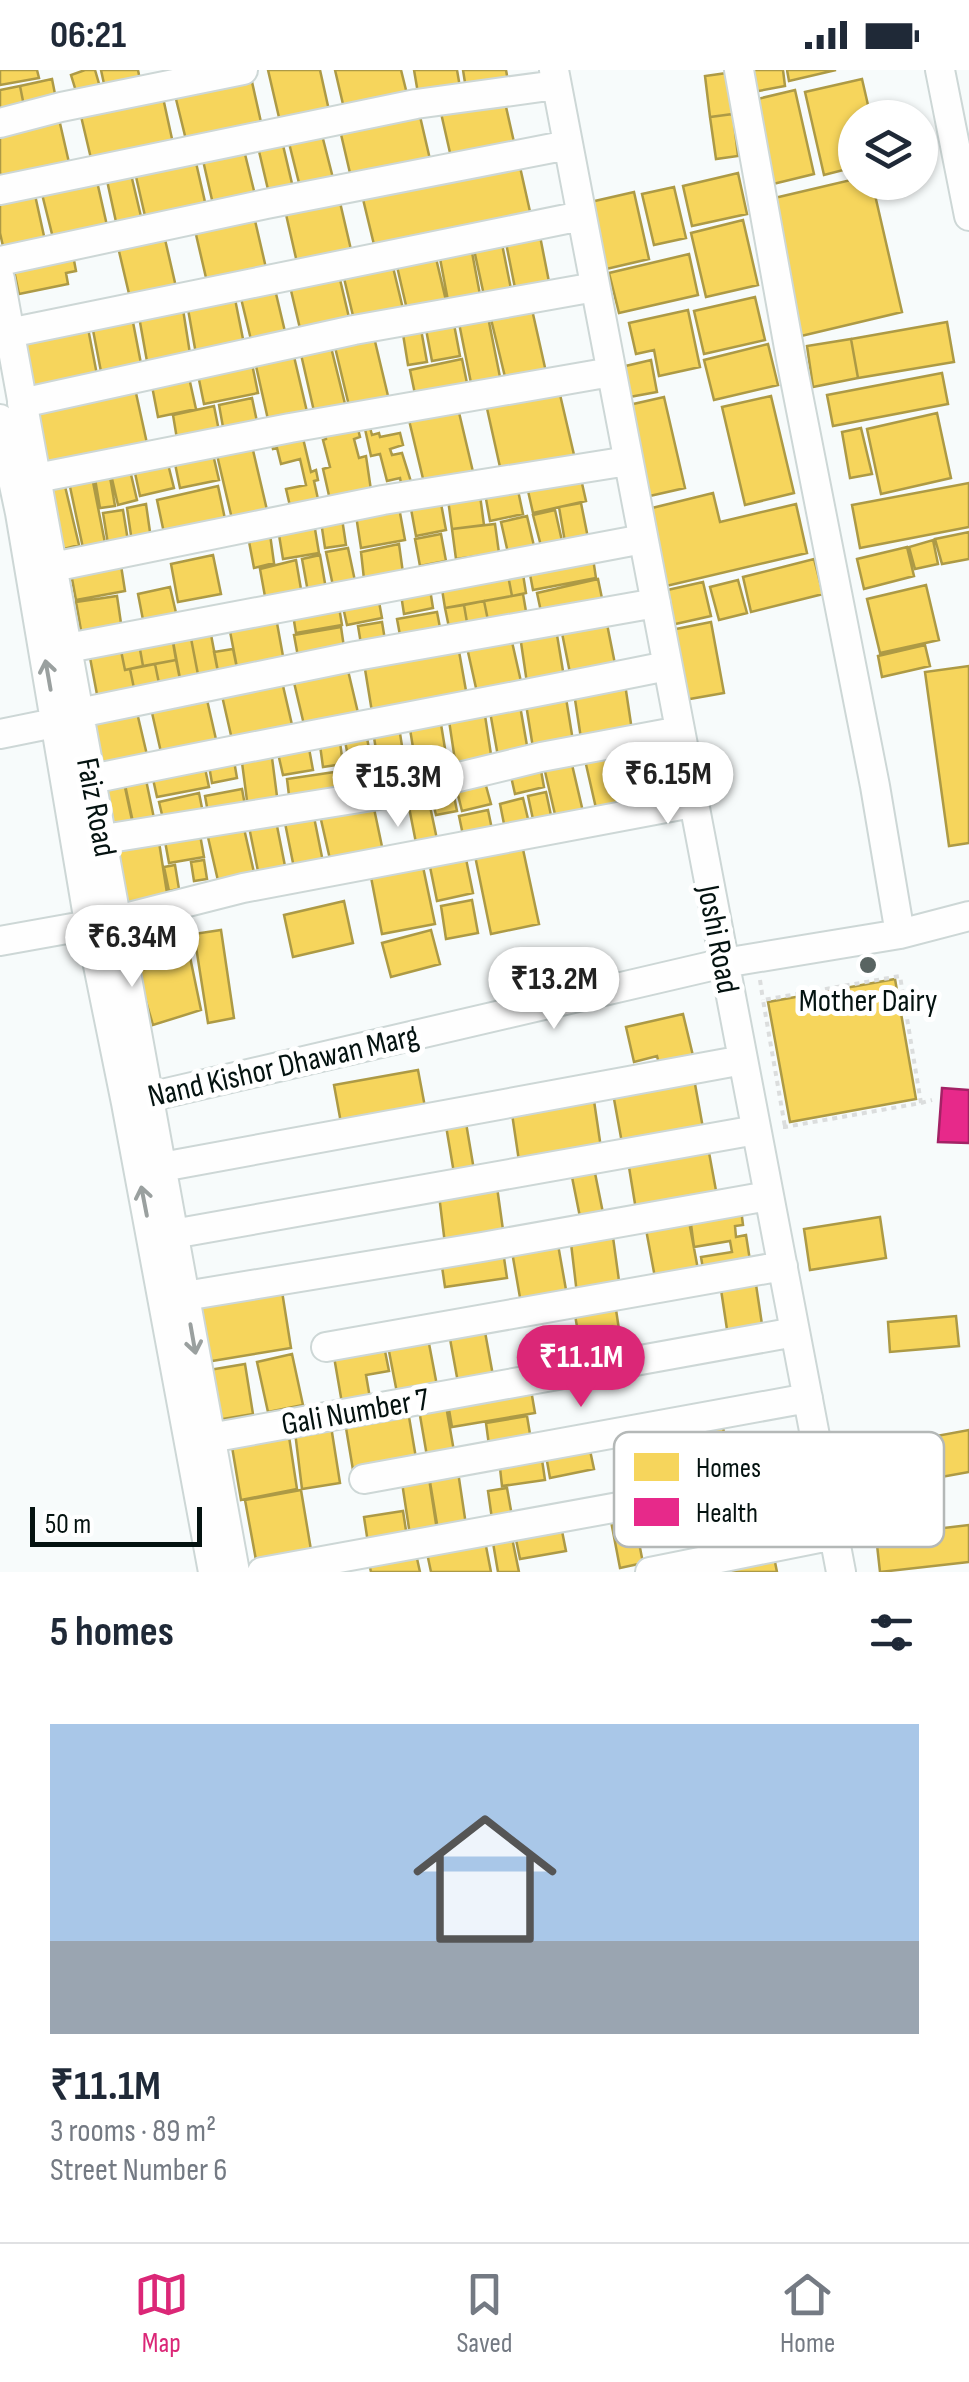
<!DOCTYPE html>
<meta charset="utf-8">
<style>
body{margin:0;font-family:"Sofia Sans Condensed",sans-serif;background:#f2f2f3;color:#1f2937;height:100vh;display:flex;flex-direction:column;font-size:38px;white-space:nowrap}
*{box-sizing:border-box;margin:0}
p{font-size:32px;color:#747a83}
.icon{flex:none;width:55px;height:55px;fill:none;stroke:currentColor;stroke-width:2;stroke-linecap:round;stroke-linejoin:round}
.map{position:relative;height:1502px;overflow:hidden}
.side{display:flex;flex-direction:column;background:#fff;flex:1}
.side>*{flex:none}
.buttons{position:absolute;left:838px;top:30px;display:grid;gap:20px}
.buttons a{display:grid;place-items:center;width:100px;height:100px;border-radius:50%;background:#fff;box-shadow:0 2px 8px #0004;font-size:50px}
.scale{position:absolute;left:30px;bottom:25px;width:172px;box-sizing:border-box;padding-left:10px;border:5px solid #041210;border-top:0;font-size:28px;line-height:35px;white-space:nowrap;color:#041210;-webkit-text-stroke:8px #fff;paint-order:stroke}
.price{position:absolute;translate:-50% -85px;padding:0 22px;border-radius:35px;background:#fff;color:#222;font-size:32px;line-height:65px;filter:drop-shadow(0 2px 5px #0008)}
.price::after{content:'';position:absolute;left:50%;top:60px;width:30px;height:22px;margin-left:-15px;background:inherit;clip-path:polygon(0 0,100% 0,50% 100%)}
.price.on{background:#db2777;color:#fff}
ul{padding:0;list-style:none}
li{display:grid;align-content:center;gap:20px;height:530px;padding:0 50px}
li+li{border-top:2px solid #e0e1e3}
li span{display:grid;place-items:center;height:310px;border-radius:0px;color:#555}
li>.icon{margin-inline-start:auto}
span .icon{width:180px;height:180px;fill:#fffc;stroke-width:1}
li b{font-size:42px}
h2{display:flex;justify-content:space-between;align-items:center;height:120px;padding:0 50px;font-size:42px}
.status{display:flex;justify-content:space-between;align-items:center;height:70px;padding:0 50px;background:#fff;direction:ltr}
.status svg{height:28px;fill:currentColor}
.menu{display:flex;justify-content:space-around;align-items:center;height:140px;border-top:2px solid #e0e1e3;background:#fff;font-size:28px;color:#747a83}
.menu a{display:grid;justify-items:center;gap:5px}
.menu .on{color:#db2777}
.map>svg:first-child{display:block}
.homes{fill:#f6d55c;stroke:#ad9a45;stroke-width:2.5}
.health{fill:#e7298a;stroke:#a32265;stroke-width:2.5}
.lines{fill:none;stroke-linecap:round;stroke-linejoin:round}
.minor-casing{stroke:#cdd7d6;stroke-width:32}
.path{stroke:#dbdddd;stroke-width:4;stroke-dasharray:5 5;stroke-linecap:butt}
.minor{stroke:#fefefe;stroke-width:28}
.oneway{stroke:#9aa09f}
.poi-dot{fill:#596462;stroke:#fff;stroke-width:4}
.labels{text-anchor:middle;stroke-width:10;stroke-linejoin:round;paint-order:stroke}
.street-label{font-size:32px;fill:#041210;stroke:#fff}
.poi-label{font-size:32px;fill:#041210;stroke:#fff}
.key{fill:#fff;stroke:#b4b8b7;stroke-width:2.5}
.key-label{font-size:28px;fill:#041210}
</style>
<div class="status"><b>06:21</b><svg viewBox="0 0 49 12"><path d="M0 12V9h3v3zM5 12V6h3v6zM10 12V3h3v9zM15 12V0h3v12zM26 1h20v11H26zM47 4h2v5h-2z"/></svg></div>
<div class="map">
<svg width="969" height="1502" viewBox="0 0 969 1502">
<rect width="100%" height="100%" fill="#f7fbfb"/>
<path class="homes" d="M 0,0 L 37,0 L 39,8 L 0,15 Z
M 85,0 L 95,0 L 102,24 L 79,31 L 71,5 Z
M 101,0 L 138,0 L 141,15 L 106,23 Z
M 268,0 L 320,0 L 330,45 L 281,56 Z
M 335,0 L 401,0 L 409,32 L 346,47 Z
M 414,0 L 457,0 L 461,23 L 419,29 Z
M 463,0 L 506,0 L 508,11 L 466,19 Z
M 744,0 L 783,0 L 785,16 L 748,23 Z
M 787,0 L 836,0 L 789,11 Z
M 250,3 L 263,61 L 188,78 L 174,21 Z
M 727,3 L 733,44 L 710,47 L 705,6 Z
M 52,9 L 57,34 L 25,41 L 20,16 Z
M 862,9 L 871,48 L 855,48 L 855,97 L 824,105 L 805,22 Z
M 20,16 L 25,41 L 0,46 L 0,20 Z
M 795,20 L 814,104 L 769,115 L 749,31 Z
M 162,23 L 174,78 L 93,97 L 80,42 Z
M 504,28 L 516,81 L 453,96 L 441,43 Z
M 419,42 L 432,98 L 353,116 L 340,60 Z
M 733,44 L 738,86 L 716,89 L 710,47 Z
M 59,49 L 70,97 L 2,113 L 0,102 L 0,63 Z
M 322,65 L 334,112 L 301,121 L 289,73 Z
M 282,71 L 294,122 L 270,128 L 258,77 Z
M 243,76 L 257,133 L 215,143 L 202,86 Z
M 194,84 L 208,145 L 148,159 L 134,98 Z
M 518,88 L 531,146 L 376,183 L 362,125 Z
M 130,100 L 143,155 L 118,161 L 106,106 Z
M 738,103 L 747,144 L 692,156 L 683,116 Z
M 96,107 L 108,160 L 54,172 L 41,120 Z
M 855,109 L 855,112 L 872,112 L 902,242 L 797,267 L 766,130 Z
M 674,117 L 686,168 L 654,175 L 642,124 Z
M 634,122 L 649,189 L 602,200 L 586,133 Z
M 35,125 L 46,175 L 5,185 L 0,163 L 0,133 Z
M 339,128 L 352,184 L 298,197 L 285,140 Z
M 253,142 L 266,198 L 207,212 L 194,156 Z
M 743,150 L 758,215 L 706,227 L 691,163 Z
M 539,161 L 550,217 L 516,223 L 505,168 Z
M 164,165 L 176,217 L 130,228 L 118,177 Z
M 501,169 L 512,224 L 485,230 L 473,175 Z
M 471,177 L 481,230 L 449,236 L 439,183 Z
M 435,184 L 447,235 L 408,244 L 396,192 Z
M 689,184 L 698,225 L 619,243 L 609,203 Z
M 73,185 L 76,201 L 66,203 L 68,214 L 19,224 L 13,196 Z
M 392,193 L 404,243 L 355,254 L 343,204 Z
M 338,201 L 351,256 L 302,267 L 289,212 Z
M 273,211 L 287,270 L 253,278 L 239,220 Z
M 233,219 L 244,274 L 196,284 L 186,228 Z
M 755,227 L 765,270 L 704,284 L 694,241 Z
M 182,233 L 191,290 L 148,297 L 138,241 Z
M 531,235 L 546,302 L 506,311 L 490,245 Z
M 688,240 L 700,297 L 659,306 L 654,280 L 636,284 L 629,253 Z
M 132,247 L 143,304 L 103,312 L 92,255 Z
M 488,247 L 501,312 L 472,318 L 459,253 Z
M 453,249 L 460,286 L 432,291 L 425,254 Z
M 947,252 L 954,292 L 858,308 L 851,269 Z
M 87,253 L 98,310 L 29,324 L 18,266 Z
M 420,254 L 427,292 L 408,295 L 402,258 Z
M 373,263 L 389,330 L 350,340 L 334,273 Z
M 851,269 L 858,308 L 813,317 L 807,276 Z
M 330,273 L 347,342 L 316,350 L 300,280 Z
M 768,274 L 778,315 L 714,330 L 704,290 Z
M 292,278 L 308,346 L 269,354 L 254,287 Z
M 251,289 L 258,323 L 204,334 L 197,300 Z
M 462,289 L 468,318 L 416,329 L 410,300 Z
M 651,290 L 657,322 L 624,328 L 617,298 Z
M 188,303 L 196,339 L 158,347 L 151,311 Z
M 942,303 L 948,334 L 833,356 L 827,325 Z
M 134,314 L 148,378 L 48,399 L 35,336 Z
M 558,316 L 575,389 L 502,406 L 486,334 Z
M 771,326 L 794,423 L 745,435 L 722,337 Z
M 664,327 L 685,418 L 641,428 L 620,337 Z
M 252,328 L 259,361 L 225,368 L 219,335 Z
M 457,334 L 474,406 L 425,417 L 408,346 Z
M 214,336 L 220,366 L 178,375 L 173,345 Z
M 937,343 L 951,408 L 881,424 L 867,359 Z
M 363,350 L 369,354 L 372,365 L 379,363 L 380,367 L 400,363 L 403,375 L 390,379 L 392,385 L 402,383 L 412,415 L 402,418 L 400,408 L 387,411 L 380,384 L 371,386 Z
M 356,351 L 360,367 L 354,369 L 359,388 L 366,386 L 371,420 L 330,430 L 323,399 L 330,397 L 323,370 L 326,369 L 324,358 Z
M 861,358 L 872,404 L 850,408 L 842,362 Z
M 302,364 L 311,402 L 316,400 L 318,410 L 314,411 L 318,429 L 290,436 L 286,419 L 306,415 L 300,389 L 281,394 L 277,378 L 273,379 L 271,371 Z
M 252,376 L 267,440 L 232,449 L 217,385 Z
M 212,380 L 219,410 L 180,418 L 174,389 Z
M 166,386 L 174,418 L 140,426 L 133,394 Z
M 129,396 L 137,430 L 118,435 L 110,400 Z
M 579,400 L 586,431 L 533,443 L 526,412 Z
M 109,401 L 115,436 L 100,438 L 94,403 Z
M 92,407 L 105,473 L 83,478 L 69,412 Z
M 516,411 L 523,444 L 490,451 L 484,418 Z
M 64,412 L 79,475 L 60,480 L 45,417 Z
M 969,413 L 969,457 L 860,478 L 852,435 Z
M 218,416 L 225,449 L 164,463 L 157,430 Z
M 479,418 L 484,455 L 452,459 L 447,422 Z
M 439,423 L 446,460 L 416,466 L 409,428 Z
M 713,423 L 720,452 L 796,434 L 807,483 L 662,517 L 644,440 Z
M 398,432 L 405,470 L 361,478 L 355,439 Z
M 581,433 L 588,468 L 565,472 L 559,437 Z
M 146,434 L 151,469 L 132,472 L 127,438 Z
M 123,440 L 128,471 L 108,474 L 103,443 Z
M 555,440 L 562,471 L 541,476 L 533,445 Z
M 341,442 L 346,475 L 325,478 L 320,445 Z
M 527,446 L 534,476 L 508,483 L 501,452 Z
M 313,447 L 319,483 L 283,489 L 277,453 Z
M 495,454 L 499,483 L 456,489 L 452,459 Z
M 269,457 L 274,493 L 254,498 L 247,461 Z
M 969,462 L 969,489 L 942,494 L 935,469 Z
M 441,464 L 446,491 L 420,496 L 415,469 Z
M 933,470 L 938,494 L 915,499 L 909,477 Z
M 399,474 L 403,503 L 364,509 L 361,482 Z
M 907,477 L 914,506 L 864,519 L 857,489 Z
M 348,478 L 355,511 L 333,516 L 326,482 Z
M 592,482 L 596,508 L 533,520 L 528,494 Z
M 213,485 L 221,524 L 178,532 L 171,494 Z
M 320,485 L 326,519 L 308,522 L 302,489 Z
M 120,489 L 125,521 L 76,530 L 70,498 Z
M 814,489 L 823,524 L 751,542 L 743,507 Z
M 296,490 L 302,525 L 266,532 L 260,499 Z
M 522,498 L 526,523 L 512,526 L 507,500 Z
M 507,500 L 512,526 L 445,538 L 441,513 Z
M 598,509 L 604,538 L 543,551 L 537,523 Z
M 738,510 L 747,543 L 719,550 L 710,517 Z
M 703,512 L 711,546 L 671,555 L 663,521 Z
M 429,513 L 433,538 L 404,544 L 400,518 Z
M 926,515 L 939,570 L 880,583 L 867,529 Z
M 170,517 L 177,547 L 144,555 L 138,524 Z
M 377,521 L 382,548 L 347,555 L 341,528 Z
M 523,524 L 528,553 L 490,560 L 484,531 Z
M 117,526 L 122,560 L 82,566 L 76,532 Z
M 338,531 L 342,555 L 296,563 L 292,539 Z
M 484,531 L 490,560 L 469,564 L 464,535 Z
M 464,535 L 469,564 L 451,567 L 445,538 Z
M 275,542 L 285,597 L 239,608 L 228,551 Z
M 437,542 L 442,568 L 402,576 L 397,549 Z
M 605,544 L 616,599 L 571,608 L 560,553 Z
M 382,552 L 386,576 L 362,580 L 358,556 Z
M 711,552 L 724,623 L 684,630 L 671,560 Z
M 555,553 L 564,607 L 527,613 L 519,559 Z
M 209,554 L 220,612 L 200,615 L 189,558 Z
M 341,557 L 345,584 L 299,592 L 294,565 Z
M 189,558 L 200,615 L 182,619 L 171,561 Z
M 171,561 L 176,590 L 143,596 L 138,568 Z
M 510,563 L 522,616 L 478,627 L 466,573 Z
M 138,568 L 143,596 L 125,600 L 119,571 Z
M 457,570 L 468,632 L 373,648 L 363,587 Z
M 119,571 L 125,600 L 130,599 L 136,628 L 99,635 L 88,577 Z
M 925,575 L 930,596 L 882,607 L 878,586 Z
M 233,579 L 239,608 L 220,612 L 214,582 Z
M 176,590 L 182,619 L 161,623 L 155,594 Z
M 346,592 L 359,647 L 305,659 L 292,604 Z
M 155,594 L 161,623 L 136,628 L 130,599 Z
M 969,596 L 969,773 L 949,776 L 925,602 Z
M 280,603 L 293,659 L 233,674 L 220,617 Z
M 625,614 L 633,667 L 582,675 L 574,623 Z
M 205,621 L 218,678 L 163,691 L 150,634 Z
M 565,622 L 574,677 L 534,684 L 525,628 Z
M 519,630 L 529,687 L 499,692 L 489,636 Z
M 135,634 L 147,685 L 96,697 L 84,646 Z
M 484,639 L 492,691 L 456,697 L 448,644 Z
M 440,648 L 449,703 L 418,708 L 409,653 Z
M 399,657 L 408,714 L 382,718 L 373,661 Z
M 366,662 L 376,718 L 355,722 L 344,666 Z
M 339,665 L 343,694 L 323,697 L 319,668 Z
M 308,673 L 313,700 L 283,705 L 277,679 Z
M 271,680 L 278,734 L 248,738 L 241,685 Z
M 608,684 L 622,742 L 598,747 L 585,690 Z
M 233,685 L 237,708 L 212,713 L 208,690 Z
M 570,686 L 584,746 L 557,753 L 543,693 Z
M 203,689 L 209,717 L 157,727 L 151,700 Z
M 540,695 L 544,717 L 515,724 L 510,702 Z
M 348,700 L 351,725 L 290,734 L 287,709 Z
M 145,705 L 155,753 L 134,757 L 124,710 Z
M 483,705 L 491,734 L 462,741 L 455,713 Z
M 123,708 L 133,755 L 107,762 L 96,714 Z
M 452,716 L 457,741 L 436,745 L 430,721 Z
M 242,719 L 246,741 L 209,748 L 205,726 Z
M 427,722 L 438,774 L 417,778 L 407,727 Z
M 546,722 L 552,750 L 534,754 L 528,726 Z
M 199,723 L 203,743 L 164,753 L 159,732 Z
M 523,728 L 529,753 L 505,759 L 500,734 Z
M 372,729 L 384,786 L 332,798 L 319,741 Z
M 488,740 L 493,764 L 464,770 L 459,746 Z
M 313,742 L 324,797 L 295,803 L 284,748 Z
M 275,746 L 286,801 L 259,806 L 248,752 Z
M 243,754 L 255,807 L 219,815 L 207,763 Z
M 199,759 L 204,787 L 169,793 L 164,766 Z
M 521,770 L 539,854 L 491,864 L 474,781 Z
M 159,772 L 167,823 L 126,834 L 113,780 Z
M 465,784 L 473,823 L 437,831 L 429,792 Z
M 204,790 L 207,809 L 194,811 L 191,792 Z
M 422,792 L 435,854 L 382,864 L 370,802 Z
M 175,795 L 179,819 L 169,821 L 164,797 Z
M 472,830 L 478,863 L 446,869 L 441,836 Z
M 344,831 L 353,873 L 293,887 L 284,845 Z
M 221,860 L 234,948 L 208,953 L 194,864 Z
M 431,860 L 440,894 L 391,907 L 382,873 Z
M 190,887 L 201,940 L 153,955 L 137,901 Z
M 895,909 L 916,1029 L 790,1052 L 768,932 Z
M 683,944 L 695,994 L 661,1002 L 657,986 L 634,992 L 626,957 Z
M 418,1000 L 425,1037 L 341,1053 L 334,1015 Z
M 693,1003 L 703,1058 L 622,1073 L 612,1018 Z
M 593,1024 L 601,1078 L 519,1091 L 511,1037 Z
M 465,1047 L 475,1106 L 455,1109 L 445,1050 Z
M 708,1077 L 717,1126 L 636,1140 L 628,1091 Z
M 593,1093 L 605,1153 L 582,1157 L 570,1097 Z
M 497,1117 L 504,1167 L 445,1174 L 439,1125 Z
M 741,1139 L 743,1155 L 735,1156 L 736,1167 L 746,1165 L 751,1197 L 704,1205 L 701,1187 L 732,1182 L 730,1171 L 694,1177 L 690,1147 Z
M 688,1146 L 699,1205 L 656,1213 L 645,1154 Z
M 880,1147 L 886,1188 L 810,1200 L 804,1159 Z
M 612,1160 L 620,1218 L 577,1224 L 570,1165 Z
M 557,1169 L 568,1231 L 522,1239 L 511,1176 Z
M 503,1181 L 507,1208 L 445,1217 L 441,1190 Z
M 755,1208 L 763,1261 L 728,1266 L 720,1213 Z
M 281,1215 L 291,1278 L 206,1292 L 196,1229 Z
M 615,1233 L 623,1286 L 583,1292 L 574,1239 Z
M 956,1246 L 959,1276 L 890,1282 L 888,1252 Z
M 483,1251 L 494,1311 L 459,1318 L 448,1258 Z
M 427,1263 L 438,1321 L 398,1328 L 387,1271 Z
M 383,1271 L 389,1301 L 366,1305 L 371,1334 L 343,1339 L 333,1281 Z
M 292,1284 L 303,1335 L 268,1342 L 257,1292 Z
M 245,1294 L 253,1344 L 211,1351 L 203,1301 Z
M 530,1314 L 535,1343 L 452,1357 L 447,1328 Z
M 445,1330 L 455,1387 L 428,1392 L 418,1334 Z
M 407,1335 L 417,1394 L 354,1406 L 344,1346 Z
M 527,1346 L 532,1376 L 490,1383 L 486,1353 Z
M 722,1352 L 732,1407 L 693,1414 L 683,1360 Z
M 331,1356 L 340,1413 L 302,1419 L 295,1362 Z
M 288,1360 L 297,1419 L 241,1430 L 231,1371 Z
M 969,1360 L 969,1402 L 841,1425 L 834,1385 Z
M 588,1371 L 594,1399 L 550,1408 L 545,1380 Z
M 541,1383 L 545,1410 L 502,1416 L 499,1389 Z
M 457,1395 L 466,1455 L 438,1460 L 428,1400 Z
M 428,1402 L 437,1460 L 410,1465 L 401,1406 Z
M 507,1418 L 512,1446 L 492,1449 L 488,1421 Z
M 301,1420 L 311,1480 L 256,1490 L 245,1430 Z
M 732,1421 L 742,1474 L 702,1481 L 693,1429 Z
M 403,1441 L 407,1467 L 368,1473 L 364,1447 Z
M 633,1442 L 643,1493 L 620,1498 L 610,1446 Z
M 560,1451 L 566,1481 L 520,1489 L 514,1460 Z
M 969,1455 L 969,1492 L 880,1502 L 876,1466 Z
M 511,1463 L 519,1502 L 498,1502 L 492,1467 Z
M 485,1471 L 491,1502 L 431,1502 L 427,1483 Z
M 773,1482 L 777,1502 L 673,1502 Z
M 416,1484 L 420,1502 L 371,1502 L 369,1493 Z"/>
<path class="health" d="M 942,1018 L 969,1020 L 969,1073 L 938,1072 Z"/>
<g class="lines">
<defs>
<path id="minor" d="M 554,0 L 841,1502
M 739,0 L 791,289 L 875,716 L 900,864
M 940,0 L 969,146
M 0,53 L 61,37 L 243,0
M 0,120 L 416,34 L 556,15
M 0,191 L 266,134 L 568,75
M 0,209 L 235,1502
M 9,263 L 581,146
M 22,333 L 354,260 L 595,217
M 0,349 L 20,443 L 87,841 L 126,1033 L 213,1502
M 37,408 L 290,358 L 611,302
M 53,497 L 383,430 L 628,391
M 68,578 L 643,469
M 79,643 L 356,586 L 656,533
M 0,664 L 74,649
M 92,709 C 283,669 476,635 667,596
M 104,769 L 397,722 L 541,687 L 680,661
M 0,871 L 117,850 L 243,818 L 692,733
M 132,1031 L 724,893 L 900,864 L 969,846
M 162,1097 L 743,990
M 173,1164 L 756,1060
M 185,1226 L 482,1177 L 768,1126
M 326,1277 L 783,1196
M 210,1368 L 795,1262
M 364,1409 L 808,1328
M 262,1502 L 821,1400
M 650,1502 L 834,1465"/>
</defs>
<use href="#minor" class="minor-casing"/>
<path class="path" d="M 760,910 L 763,930
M 921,1033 L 932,1030
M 783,1057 L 785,1057 L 921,1033 L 900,906 L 763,930 L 785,1057"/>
<use href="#minor" class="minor"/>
</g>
<defs><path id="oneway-shaft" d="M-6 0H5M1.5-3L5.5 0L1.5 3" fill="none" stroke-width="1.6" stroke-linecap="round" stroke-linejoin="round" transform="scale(2.5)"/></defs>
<g class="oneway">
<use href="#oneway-shaft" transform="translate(48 605) rotate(-100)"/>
<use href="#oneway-shaft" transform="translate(144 1131) rotate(-101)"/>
<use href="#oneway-shaft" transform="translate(193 1269) rotate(80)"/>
</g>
<circle class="poi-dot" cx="868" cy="895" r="10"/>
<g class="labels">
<g class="street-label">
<text transform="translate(97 737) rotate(79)" y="11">Faiz Road</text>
<text transform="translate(719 869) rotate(79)" y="11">Joshi Road</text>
<text transform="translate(283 995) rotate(-13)" y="11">Nand Kishor Dhawan Marg</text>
<text transform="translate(355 1341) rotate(-10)" y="11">Gali Number 7</text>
</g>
<g class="poi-label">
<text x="868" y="941">Mother Dairy</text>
</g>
</g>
<rect x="614" y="1362" width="330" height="115" rx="15" class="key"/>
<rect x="634" y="1383" width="45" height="28" fill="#f6d55c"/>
<rect x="634" y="1428" width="45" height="28" fill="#e7298a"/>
<g class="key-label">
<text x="696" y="1407">Homes</text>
<text x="696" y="1452">Health</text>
</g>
</svg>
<div class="buttons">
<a><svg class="icon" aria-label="layers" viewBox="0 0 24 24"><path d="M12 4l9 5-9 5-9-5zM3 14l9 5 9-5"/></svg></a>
</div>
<div class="scale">50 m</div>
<b class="price" style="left:668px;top:757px">₹6.15M</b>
<b class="price" style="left:398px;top:760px">₹15.3M</b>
<b class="price" style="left:132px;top:920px">₹6.34M</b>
<b class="price" style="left:554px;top:962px">₹13.2M</b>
<b class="price on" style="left:581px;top:1340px">₹11.1M</b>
</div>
<section class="side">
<h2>5 homes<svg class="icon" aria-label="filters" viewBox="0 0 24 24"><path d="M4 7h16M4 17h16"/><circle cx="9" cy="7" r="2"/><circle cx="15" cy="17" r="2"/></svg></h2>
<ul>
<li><span style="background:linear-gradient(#a9c7e8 70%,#9aa5b1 0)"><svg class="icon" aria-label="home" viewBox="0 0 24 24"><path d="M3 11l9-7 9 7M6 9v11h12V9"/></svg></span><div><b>₹11.1M</b><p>3 rooms · 89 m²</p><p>Street Number 6</p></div></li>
</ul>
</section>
<nav class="menu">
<a class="on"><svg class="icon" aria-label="map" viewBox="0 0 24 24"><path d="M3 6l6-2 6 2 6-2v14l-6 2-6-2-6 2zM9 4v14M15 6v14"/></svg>Map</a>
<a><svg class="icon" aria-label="saved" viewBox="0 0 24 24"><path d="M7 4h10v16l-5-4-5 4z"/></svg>Saved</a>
<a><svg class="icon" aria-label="home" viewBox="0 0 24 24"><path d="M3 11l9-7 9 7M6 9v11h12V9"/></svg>Home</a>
</nav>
